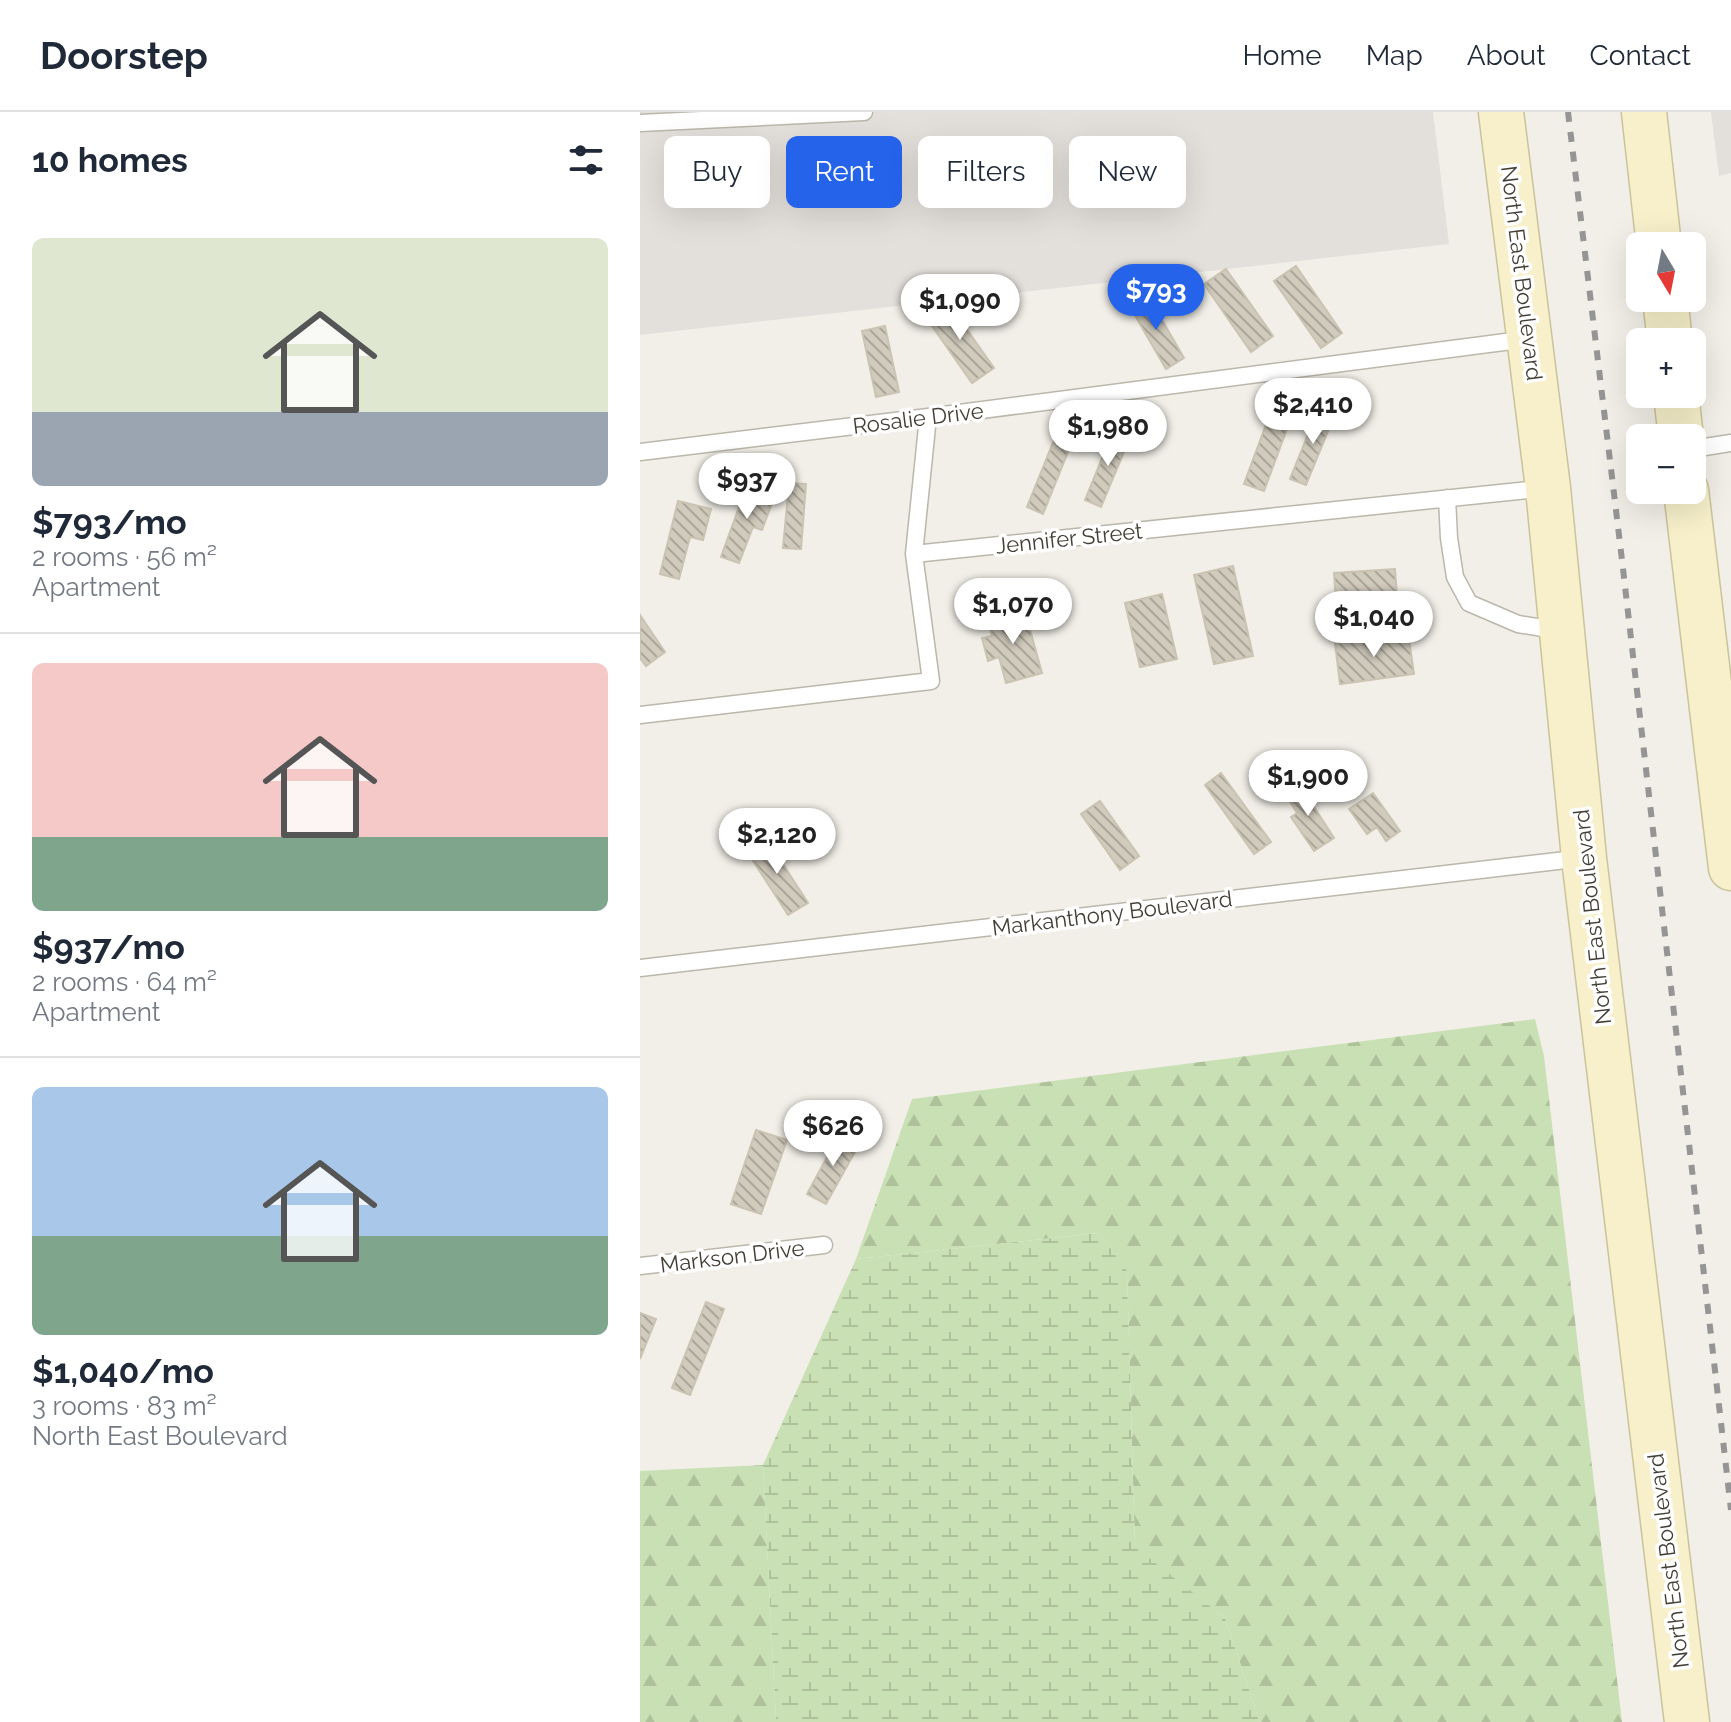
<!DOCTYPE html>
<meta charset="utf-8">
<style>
body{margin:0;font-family:Raleway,sans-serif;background:#f2f2f3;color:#1f2937;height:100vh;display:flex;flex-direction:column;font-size:30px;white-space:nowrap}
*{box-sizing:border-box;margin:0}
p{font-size:26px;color:#747a83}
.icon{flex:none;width:44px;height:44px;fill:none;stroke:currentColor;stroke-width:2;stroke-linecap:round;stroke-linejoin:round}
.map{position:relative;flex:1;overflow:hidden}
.sheet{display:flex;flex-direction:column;background:#fff;width:640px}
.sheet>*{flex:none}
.hud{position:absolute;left:24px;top:24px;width:760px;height:72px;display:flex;gap:16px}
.needle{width:52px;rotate:170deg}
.buttons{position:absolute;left:986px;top:120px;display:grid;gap:16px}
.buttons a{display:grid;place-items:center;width:80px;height:80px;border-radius:12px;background:#fff;box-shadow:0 8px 32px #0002;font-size:40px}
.price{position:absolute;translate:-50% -68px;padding:0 18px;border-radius:28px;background:#fff;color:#222;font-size:26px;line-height:52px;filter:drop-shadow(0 2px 4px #0008)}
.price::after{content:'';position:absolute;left:50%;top:48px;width:24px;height:18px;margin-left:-12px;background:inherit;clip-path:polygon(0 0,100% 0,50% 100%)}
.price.active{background:#2563eb;color:#fff}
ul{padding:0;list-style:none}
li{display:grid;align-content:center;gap:16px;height:424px;padding:0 32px}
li+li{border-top:2px solid #e0e1e3}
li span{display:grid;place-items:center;height:248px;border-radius:12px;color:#555}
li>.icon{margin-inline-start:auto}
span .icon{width:144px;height:144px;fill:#fffc;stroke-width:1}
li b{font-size:34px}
h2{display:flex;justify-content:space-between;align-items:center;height:96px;padding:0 32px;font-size:34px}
.chip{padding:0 28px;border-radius:12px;background:#fff;box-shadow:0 8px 32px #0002;font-size:28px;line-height:72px}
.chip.active{background:#2563eb;color:#fff}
header{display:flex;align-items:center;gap:48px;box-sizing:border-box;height:112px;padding:0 40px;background:#fff;border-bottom:2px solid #e0e1e3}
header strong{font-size:38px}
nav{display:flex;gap:44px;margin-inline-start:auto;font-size:28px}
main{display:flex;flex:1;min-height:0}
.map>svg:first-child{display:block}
.industrial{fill:#e3e0db}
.forest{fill:url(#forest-firs)}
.wetland{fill:url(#wetland-marsh)}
.building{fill:url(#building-back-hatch);stroke:#cbc3b2;stroke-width:2}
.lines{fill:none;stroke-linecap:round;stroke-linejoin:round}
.service-casing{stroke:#bbb7aa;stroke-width:19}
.secondary-casing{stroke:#cbc39b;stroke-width:47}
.service{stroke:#fff;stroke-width:16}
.secondary{stroke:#f7f0ca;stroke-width:44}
.rail{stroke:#959595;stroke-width:6;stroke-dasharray:10 10;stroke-linecap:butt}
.labels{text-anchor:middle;stroke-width:7;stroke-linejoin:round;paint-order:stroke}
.street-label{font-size:22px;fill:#433f36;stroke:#fff}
</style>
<header>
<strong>Doorstep</strong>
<nav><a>Home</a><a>Map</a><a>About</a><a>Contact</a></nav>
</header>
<main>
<section class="sheet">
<h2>10 homes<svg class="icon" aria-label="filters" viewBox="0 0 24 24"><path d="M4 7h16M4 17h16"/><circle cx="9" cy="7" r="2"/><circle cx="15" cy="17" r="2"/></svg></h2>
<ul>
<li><span style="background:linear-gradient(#dfe7d0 70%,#9aa5b1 0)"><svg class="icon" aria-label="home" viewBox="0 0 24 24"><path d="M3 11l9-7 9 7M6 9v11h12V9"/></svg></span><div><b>$793/mo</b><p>2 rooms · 56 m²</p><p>Apartment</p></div></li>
<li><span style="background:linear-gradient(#f6c9c9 70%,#7fa58c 0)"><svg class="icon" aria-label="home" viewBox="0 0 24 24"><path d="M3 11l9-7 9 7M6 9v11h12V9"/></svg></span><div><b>$937/mo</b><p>2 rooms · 64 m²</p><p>Apartment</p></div></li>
<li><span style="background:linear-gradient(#a9c7e8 60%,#7fa58c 0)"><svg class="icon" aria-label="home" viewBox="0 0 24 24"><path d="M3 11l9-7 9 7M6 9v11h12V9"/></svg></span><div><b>$1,040/mo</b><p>3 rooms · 83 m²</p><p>North East Boulevard</p></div></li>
</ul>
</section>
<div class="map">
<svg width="1091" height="1610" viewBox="0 0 1091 1610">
<defs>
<pattern id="forest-firs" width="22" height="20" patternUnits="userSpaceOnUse" patternTransform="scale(2)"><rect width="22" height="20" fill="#c9e0b4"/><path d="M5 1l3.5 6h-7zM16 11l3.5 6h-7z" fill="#aec19b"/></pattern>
<pattern id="wetland-marsh" width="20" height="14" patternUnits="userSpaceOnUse" patternTransform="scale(2)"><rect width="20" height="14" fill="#c9e0b4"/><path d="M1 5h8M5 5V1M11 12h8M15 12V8" fill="none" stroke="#aec19b"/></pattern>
<pattern id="building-back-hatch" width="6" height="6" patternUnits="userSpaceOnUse" patternTransform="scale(2)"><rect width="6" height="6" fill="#d1cbbd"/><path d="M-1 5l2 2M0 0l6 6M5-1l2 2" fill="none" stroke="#aba69a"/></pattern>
</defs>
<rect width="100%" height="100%" fill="#f1efe7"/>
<path class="industrial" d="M 0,0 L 793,0 L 809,132 L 0,223 Z
M 1071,0 L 1091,0 L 1091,61 L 1079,64 Z"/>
<path class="forest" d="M 895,907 L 904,944 L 982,1610 L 620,1610 L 585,1506 L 495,1436 L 487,1160 L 459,1121 L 216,1147 L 272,987 Z
M 123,1353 L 136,1610 L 0,1610 L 0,1359 Z"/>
<path class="wetland" d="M 459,1121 L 487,1159 L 495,1435 L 585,1506 L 620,1610 L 136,1610 L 123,1353 L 216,1147 Z"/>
<path class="building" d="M 656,154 L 702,221 L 681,236 L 634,169 Z
M 586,157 L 633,224 L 611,240 L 564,172 Z
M 507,182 L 544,246 L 526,257 L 489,193 Z
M 307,189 L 354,256 L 332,271 L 285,204 Z
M 245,214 L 259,280 L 236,285 L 222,219 Z
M 679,295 L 695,302 L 666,373 L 650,367 Z
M 631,299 L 651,306 L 624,379 L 604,372 Z
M 474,317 L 491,323 L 461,395 L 445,388 Z
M 416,323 L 432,330 L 403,402 L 387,395 Z
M 149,371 L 166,372 L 161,437 L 143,436 Z
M 107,373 L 135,383 L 122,418 L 113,415 L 99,451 L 81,445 Z
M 38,389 L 71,397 L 63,428 L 50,425 L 39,467 L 20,462 Z
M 593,454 L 613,544 L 574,552 L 554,463 Z
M 755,457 L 758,500 L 714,503 L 713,489 L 696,490 L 694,461 Z
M 522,482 L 537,547 L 500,555 L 485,491 Z
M 384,496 L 402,561 L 366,571 L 359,545 L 348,549 L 342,526 L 352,524 L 347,506 Z
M 0,503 L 25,540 L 6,554 L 0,546 Z
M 768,521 L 774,562 L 700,572 L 695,531 Z
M 581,661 L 631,730 L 614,742 L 565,673 Z
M 658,670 L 694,726 L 674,739 L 651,705 L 657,701 L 644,680 Z
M 733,681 L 760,719 L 746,729 L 737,715 L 727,722 L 709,697 Z
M 460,689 L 499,744 L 480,758 L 441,702 Z
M 126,726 L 168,791 L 148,803 L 106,738 Z
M 116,1018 L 147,1028 L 121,1102 L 91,1092 Z
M 200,1021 L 220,1031 L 186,1092 L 167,1082 Z
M 66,1190 L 84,1197 L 50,1283 L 32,1276 Z
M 0,1201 L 16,1207 L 0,1247 Z"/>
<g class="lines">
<defs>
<path id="service" d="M 0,11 L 224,0
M 1052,337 L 1091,331
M 0,340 L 288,305 L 888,227
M 807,386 L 809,426 L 815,465 L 829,491 L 878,512 L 921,519
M 274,442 L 288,305
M 0,603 L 291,569 L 274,442 L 907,376
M 0,856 L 943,746
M 0,1154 L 184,1133"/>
<path id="secondary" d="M 861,0 L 908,376 L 944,746 L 1047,1610
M 1004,0 L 1019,134
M 1025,186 L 1030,230
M 1036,282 L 1041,326
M 1046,378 L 1091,756"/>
</defs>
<use href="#service" class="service-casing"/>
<use href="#secondary" class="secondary-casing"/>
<use href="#service" class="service"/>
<use href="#secondary" class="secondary"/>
<path class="rail" d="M 928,0 L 982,448 L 1091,1398"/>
</g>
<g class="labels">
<g class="street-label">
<text transform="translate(882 161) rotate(83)" y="8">North East Boulevard</text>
<text transform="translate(278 306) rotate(-7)" y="8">Rosalie Drive</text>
<text transform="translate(429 426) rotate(-6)" y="8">Jennifer Street</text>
<text transform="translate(472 801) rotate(-7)" y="8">Markanthony Boulevard</text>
<text transform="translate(952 805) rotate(-96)" y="8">North East Boulevard</text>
<text transform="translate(92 1144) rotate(-7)" y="8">Markson Drive</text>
<text transform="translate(1028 1449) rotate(-97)" y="8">North East Boulevard</text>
</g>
</g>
</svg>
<div class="buttons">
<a><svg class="needle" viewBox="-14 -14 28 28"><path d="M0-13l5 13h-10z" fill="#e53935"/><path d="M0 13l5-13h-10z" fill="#747a83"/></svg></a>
<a>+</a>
<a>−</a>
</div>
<b class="price active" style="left:516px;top:220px">$793</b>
<b class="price" style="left:320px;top:230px">$1,090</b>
<b class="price" style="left:673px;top:334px">$2,410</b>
<b class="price" style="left:468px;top:356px">$1,980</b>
<b class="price" style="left:107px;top:409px">$937</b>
<b class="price" style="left:373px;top:534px">$1,070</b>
<b class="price" style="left:734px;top:547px">$1,040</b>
<b class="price" style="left:668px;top:706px">$1,900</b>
<b class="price" style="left:137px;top:764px">$2,120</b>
<b class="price" style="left:193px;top:1056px">$626</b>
<div class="hud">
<a class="chip">Buy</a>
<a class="chip active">Rent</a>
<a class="chip">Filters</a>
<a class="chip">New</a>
</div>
</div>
</main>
